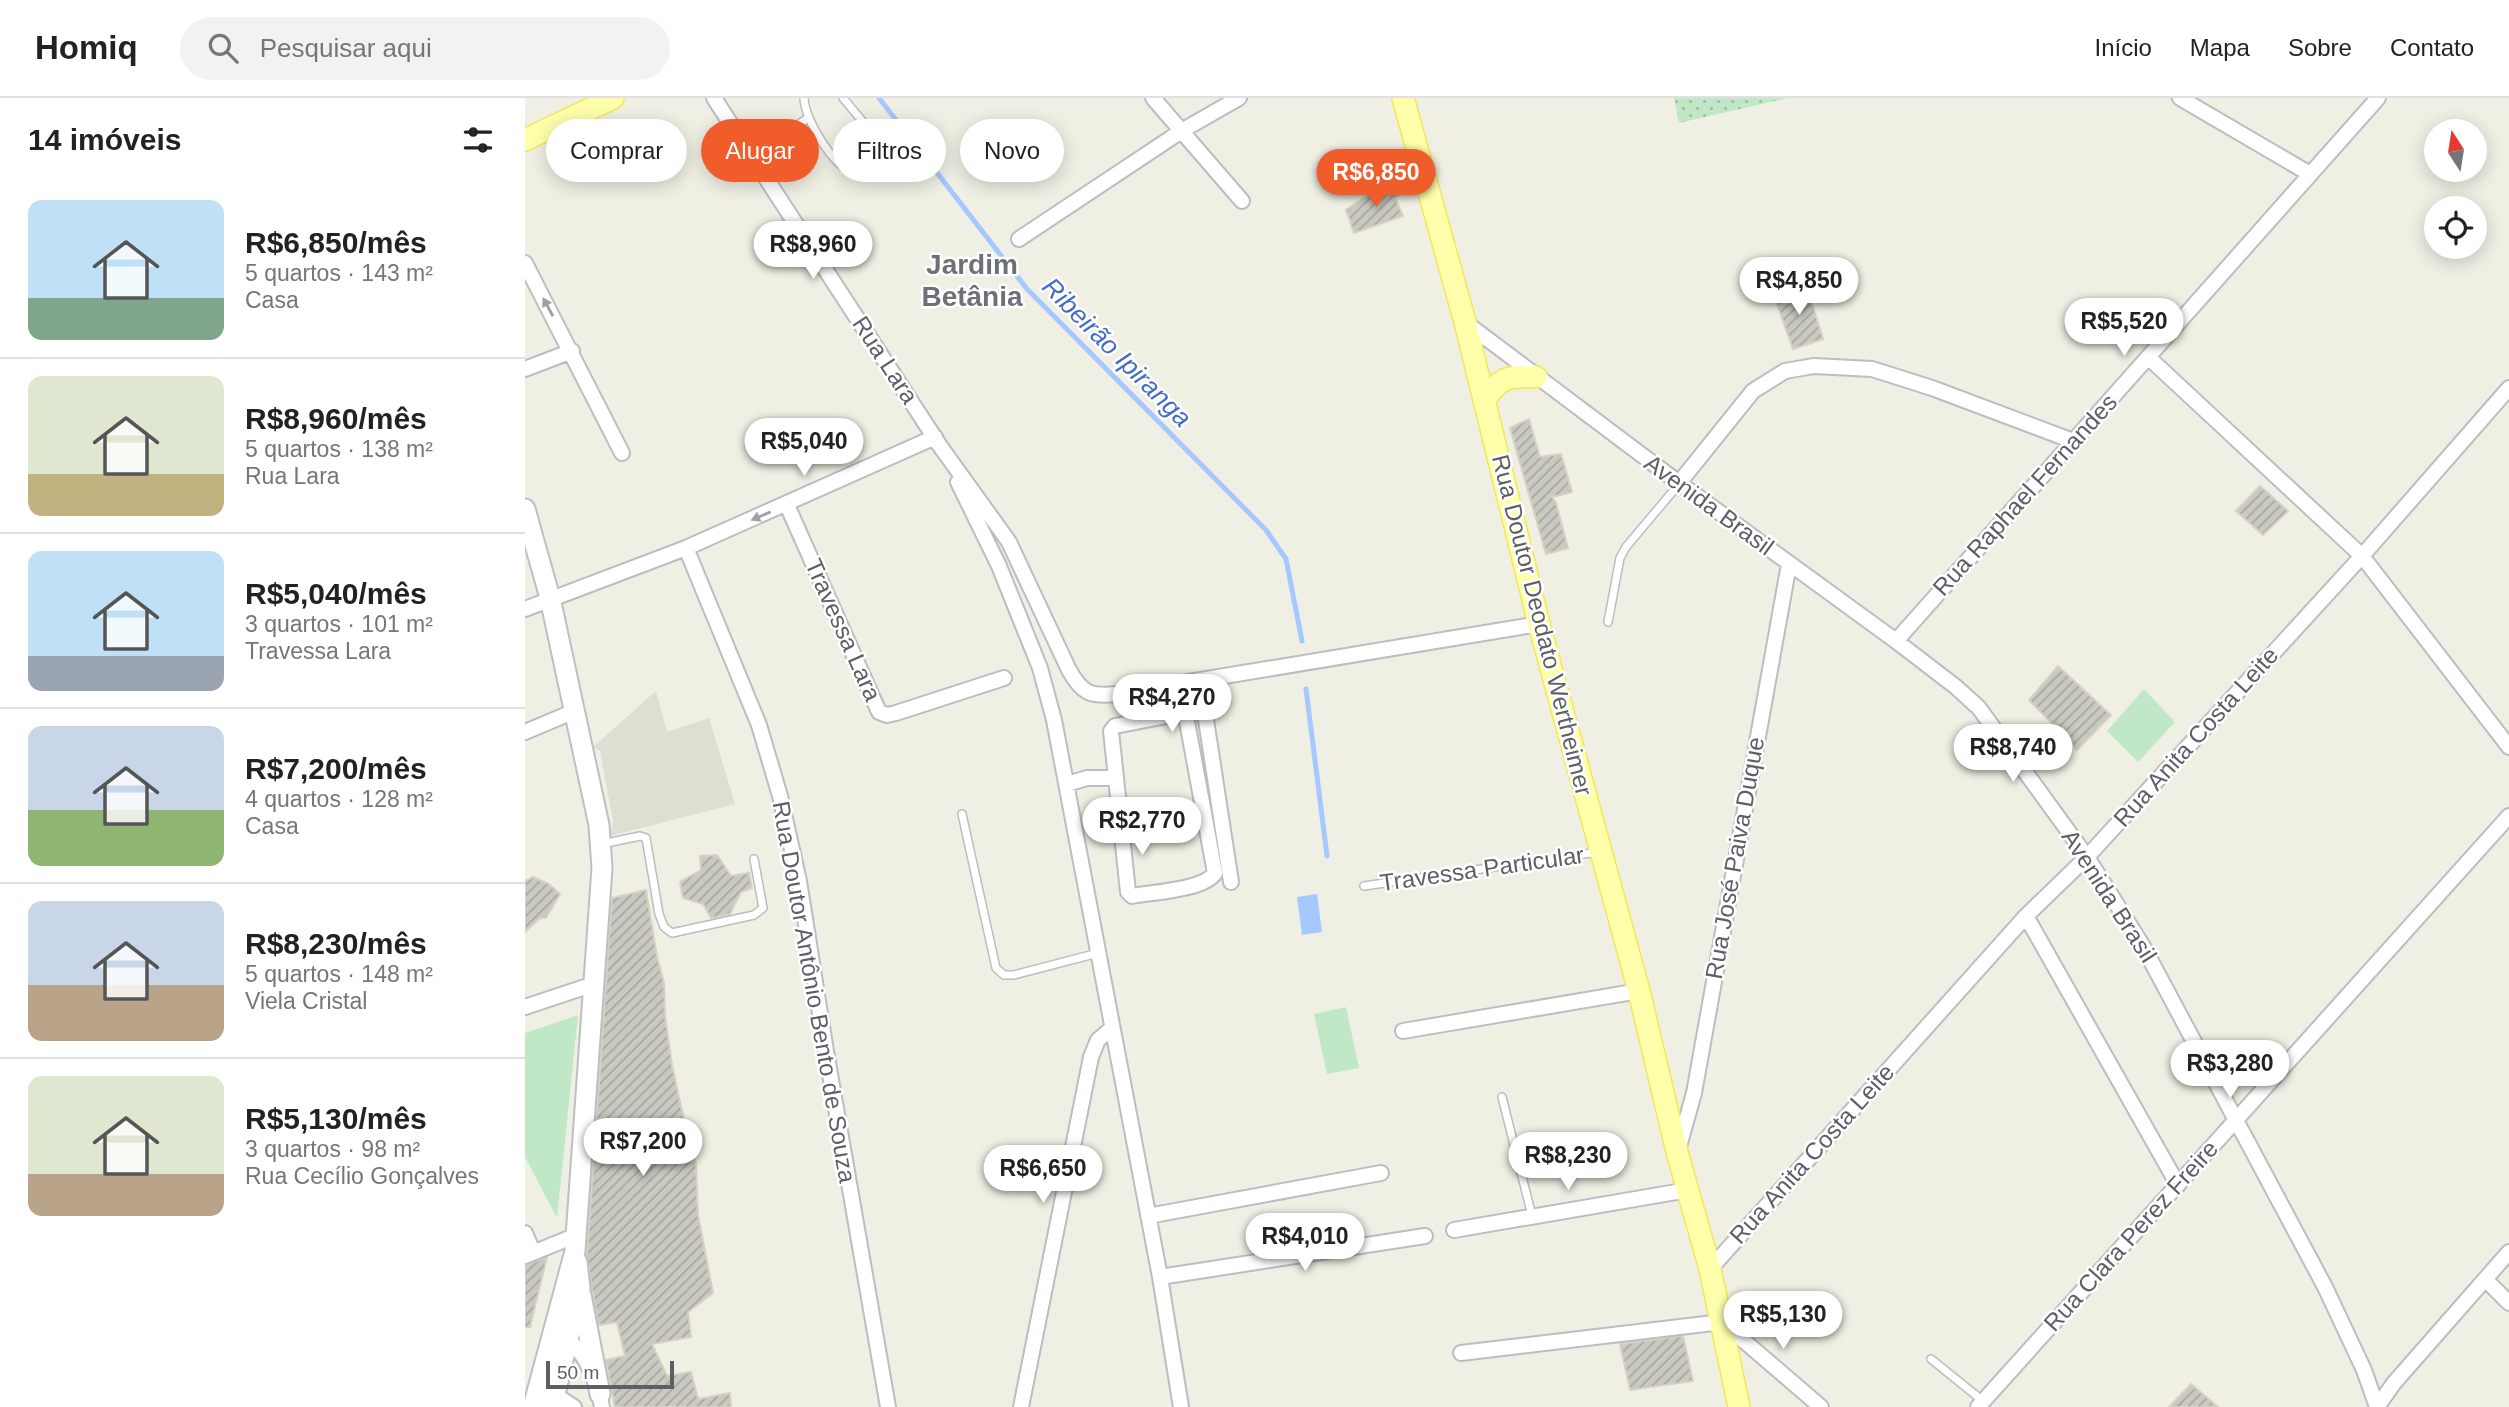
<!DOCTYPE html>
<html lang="pt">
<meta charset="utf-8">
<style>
body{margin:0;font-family:Helvetica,sans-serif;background:#f2f2f2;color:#222;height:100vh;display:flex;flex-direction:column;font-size:26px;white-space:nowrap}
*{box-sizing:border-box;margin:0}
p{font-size:23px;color:#767676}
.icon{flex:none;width:38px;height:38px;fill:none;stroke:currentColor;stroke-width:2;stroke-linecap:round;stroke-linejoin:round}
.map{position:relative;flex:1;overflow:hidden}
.sheet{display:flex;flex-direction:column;background:#fff;width:525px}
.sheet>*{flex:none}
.hud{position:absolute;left:21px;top:21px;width:665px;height:63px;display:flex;gap:14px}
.needle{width:46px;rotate:348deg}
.fabs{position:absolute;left:1899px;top:21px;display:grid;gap:14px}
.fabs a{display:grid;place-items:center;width:63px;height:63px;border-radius:50%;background:#fff;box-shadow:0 4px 18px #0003;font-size:35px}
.scale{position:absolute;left:21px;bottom:18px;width:128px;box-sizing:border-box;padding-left:7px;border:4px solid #5c5f66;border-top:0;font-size:19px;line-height:24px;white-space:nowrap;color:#5c5f66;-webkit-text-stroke:5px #fff;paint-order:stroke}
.price{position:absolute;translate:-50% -60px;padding:0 16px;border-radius:24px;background:#fff;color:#222;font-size:23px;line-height:46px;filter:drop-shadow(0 2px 4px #0008)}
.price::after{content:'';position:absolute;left:50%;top:42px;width:21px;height:16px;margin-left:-10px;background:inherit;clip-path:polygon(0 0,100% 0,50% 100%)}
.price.selected{background:#f05c2a;color:#fff}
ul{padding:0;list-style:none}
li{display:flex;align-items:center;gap:21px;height:175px;padding:0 28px}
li+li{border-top:2px solid #e0e0e0}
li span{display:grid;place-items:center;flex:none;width:196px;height:140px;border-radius:14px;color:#555}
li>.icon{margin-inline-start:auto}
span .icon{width:84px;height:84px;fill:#fffc;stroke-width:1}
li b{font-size:30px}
h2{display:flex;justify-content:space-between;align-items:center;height:84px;padding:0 28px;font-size:30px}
.pill{padding:0 24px;border-radius:32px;background:#fff;box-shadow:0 4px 18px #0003;font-size:24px;line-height:63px}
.pill.selected{background:#f05c2a;color:#fff}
header{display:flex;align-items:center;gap:42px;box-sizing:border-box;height:98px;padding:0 35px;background:#fff;border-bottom:2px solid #e0e0e0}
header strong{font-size:33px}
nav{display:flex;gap:38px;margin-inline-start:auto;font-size:24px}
.search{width:490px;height:63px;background:#f2f2f2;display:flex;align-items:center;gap:18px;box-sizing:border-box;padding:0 24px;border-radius:38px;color:#767676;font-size:26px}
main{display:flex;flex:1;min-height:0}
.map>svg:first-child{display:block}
.education{fill:#dfded3}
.grass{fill:url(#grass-dots)}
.green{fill:#c0e8c7}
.water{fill:#a5c8ff}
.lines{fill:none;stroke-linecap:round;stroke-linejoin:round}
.stream{stroke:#a5c8ff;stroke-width:5}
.building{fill:url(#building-hatch);stroke:#d4d2c2;stroke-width:2}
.lane-casing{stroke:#bcbdc4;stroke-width:10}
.street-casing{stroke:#bcbdc4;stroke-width:18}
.secondary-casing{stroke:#bdbfc6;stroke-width:23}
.primary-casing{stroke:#f7e656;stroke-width:24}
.lane{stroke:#fff;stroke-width:7}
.street{stroke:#fff;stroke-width:14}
.secondary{stroke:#fff;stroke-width:19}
.primary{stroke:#feffaa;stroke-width:21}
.oneway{fill:#9d9fa3}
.labels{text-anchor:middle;stroke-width:5;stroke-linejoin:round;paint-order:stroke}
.street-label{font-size:24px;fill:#5c5f66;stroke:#fff}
.water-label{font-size:26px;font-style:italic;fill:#426cc8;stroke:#fff}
.quarter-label{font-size:28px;font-weight:bold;fill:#6d7078;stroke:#fff}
</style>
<header>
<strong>Homiq</strong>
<div class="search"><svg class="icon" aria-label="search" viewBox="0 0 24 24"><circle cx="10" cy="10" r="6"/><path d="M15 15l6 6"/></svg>Pesquisar aqui</div>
<nav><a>Início</a><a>Mapa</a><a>Sobre</a><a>Contato</a></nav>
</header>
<main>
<section class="sheet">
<h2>14 imóveis<svg class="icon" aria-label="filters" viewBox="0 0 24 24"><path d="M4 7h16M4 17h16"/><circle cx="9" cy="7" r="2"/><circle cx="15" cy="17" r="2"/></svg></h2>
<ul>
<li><span style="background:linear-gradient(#bfe0f5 70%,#7fa58c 0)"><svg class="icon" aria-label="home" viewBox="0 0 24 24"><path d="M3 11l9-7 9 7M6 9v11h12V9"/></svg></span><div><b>R$6,850/mês</b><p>5 quartos · 143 m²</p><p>Casa</p></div></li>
<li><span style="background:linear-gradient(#dfe7d0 70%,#c2b280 0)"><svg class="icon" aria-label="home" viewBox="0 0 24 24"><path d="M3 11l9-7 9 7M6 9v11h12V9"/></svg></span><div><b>R$8,960/mês</b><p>5 quartos · 138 m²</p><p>Rua Lara</p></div></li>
<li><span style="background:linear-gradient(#bfe0f5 75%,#9aa5b1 0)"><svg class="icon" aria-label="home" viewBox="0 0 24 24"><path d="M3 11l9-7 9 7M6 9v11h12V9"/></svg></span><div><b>R$5,040/mês</b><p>3 quartos · 101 m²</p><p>Travessa Lara</p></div></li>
<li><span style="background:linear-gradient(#c9d6e8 60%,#8fb573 0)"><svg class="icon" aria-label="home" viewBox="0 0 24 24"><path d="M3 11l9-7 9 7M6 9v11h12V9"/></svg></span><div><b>R$7,200/mês</b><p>4 quartos · 128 m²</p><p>Casa</p></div></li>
<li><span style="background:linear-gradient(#c9d6e8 60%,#b9a48a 0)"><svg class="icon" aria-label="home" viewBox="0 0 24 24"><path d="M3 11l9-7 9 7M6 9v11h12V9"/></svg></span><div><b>R$8,230/mês</b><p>5 quartos · 148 m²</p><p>Viela Cristal</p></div></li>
<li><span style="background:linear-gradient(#dfe7d0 70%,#b9a48a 0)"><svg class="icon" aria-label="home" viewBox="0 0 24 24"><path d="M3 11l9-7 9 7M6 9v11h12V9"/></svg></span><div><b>R$5,130/mês</b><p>3 quartos · 98 m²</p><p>Rua Cecílio Gonçalves</p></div></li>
</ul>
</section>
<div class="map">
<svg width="1984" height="1309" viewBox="0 0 1984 1309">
<defs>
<pattern id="grass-dots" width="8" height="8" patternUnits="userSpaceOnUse" patternTransform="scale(1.75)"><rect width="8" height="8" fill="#c0e8c7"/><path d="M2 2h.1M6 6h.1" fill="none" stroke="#9fbfa5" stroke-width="1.8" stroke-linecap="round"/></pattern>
<pattern id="building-hatch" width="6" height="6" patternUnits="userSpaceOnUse" patternTransform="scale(1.75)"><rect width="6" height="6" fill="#cac9c1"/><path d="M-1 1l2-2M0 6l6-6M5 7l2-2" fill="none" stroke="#a7a6a1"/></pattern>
</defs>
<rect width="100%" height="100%" fill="#efefe4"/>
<path class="education" d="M 131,593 L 142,634 L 184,620 L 210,706 L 85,738 L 88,723 L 75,653 L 68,649 Z"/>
<path class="grass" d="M 1149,0 L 1263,0 L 1154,25 Z"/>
<path class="green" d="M 1619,591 L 1650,624 L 1613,664 L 1582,633 Z
M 821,909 L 834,970 L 802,976 L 789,916 Z
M 53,917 L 32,1120 L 0,1059 L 0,935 Z"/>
<path class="water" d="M 792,796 L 797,834 L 777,837 L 772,799 Z"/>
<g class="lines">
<path class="stream" d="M 354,0 L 502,191 L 741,432 L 761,461 L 777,543
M 781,591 L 802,758"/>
</g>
<path class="building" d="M 874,82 L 877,95 L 870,100 L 878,118 L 829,135 L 821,112 L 837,101 Z
M 1281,186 L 1298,241 L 1268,251 L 1249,198 Z
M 1004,321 L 1015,359 L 1036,356 L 1047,394 L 1027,399 L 1031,405 L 1043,450 L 1021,456 L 985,330 Z
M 1735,388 L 1763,413 L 1738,437 L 1711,413 Z
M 1533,568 L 1586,617 L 1552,652 L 1504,602 Z
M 192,757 L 206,778 L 224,775 L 227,790 L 216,794 L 205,816 L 186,820 L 178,806 L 158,800 L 155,784 L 176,772 L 175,758 Z
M 8,779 L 24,786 L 35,796 L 21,820 L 15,820 L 0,834 L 0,783 Z
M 121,792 L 132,859 L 139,885 L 140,917 L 147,967 L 163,1040 L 171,1066 L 173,1117 L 188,1195 L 163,1214 L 166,1239 L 127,1246 L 142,1278 L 166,1274 L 173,1301 L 205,1295 L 206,1309 L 90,1309 L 81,1262 L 100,1258 L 92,1224 L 74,1227 L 67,1192 L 62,1157 L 87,800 Z
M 22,1159 L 5,1229 L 0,1229 L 0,1167 Z
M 1158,1238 L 1168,1283 L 1105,1292 L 1095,1246 Z
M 1666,1286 L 1693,1309 L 1644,1309 Z"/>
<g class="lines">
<defs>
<path id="lane" d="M 279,0 C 280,21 305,62 323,72 C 336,65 355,59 354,43 L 318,0
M 227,58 L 283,20
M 1083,524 L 1095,460 L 1101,449 L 1154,386
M 437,716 L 471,870 L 479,877 L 489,877 L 573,855
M 77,746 L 115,738 L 121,740 L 134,816 L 139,829 L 147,835 L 229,817 L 238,810 L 229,761
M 839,788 L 1073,754
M 977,999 L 1007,1118
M 1406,1261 L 1458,1303"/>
<path id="street" d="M 189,0 L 415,348 L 484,444 L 544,572 C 557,595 565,599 591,596 L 1014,526
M 628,0 L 717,103
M 1655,0 L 1785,76
M 494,141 L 658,32 L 714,0
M 0,165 L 97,355
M 941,225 L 1154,385 L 1371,543 L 1431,589 L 1454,610 L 1562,759 L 1619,850 L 1800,1189 L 1839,1272 L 1852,1309
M 1623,259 L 1837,458 L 1984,649
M 0,271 L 47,253
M 433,384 L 474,468 L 515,570 L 529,622 L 635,1179 L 656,1309
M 1154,385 L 1228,293 L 1260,273 L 1289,268 L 1347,271 L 1407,290 L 1548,343
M 262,407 L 354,614 L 362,617 L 371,615 L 479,580
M 161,450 L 234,627 L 255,698 L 274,783 L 301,953 L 363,1309
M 0,511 L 161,450 L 410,339
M 1371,543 L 1853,0
M 675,583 L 706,784
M 0,634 L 50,613
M 542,686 L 562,680 L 591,680 L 586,633 L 590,628 L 652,616 L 661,618 L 690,775 C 679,792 628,794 607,798 L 603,794 L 591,680
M 1501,818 L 1653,1087
M 0,909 L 69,886
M 878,933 L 1114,893
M 1153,1052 L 1169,995 L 1264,466
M 623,1118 L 856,1075
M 929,1132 L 1163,1092
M 0,1135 L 8,1154
M 0,1158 L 52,1137
M 1185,1171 L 1501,818 L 1562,759 L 1837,458 L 1984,290
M 635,1179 L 900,1138
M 1960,1181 L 1984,1205
M 38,1239 C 60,1250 73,1286 77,1309
M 936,1255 L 1197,1224 L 1296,1309
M 23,1292 L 49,1309
M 496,1309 L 566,959 L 573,942 L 587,930
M 1453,1309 L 1984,718
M 1852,1309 L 1869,1285 L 1984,1154"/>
<path id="secondary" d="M 0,411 L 25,500 L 74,727 L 77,770 L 50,1153 L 8,1309
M 56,1197 L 75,1296
M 27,1309 L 55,1190 L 52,1164"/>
<path id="primary" d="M 878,0 L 940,224 L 1014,526 L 1114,893 L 1152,1054 L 1185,1171 L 1214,1309
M 0,42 L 88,0
M 959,303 C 975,279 982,278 1011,279"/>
</defs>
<use href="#lane" class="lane-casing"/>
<use href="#street" class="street-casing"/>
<use href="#secondary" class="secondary-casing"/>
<use href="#primary" class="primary-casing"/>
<use href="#lane" class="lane"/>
<use href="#street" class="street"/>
<use href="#secondary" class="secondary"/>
<use href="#primary" class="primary"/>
</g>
<defs><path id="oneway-solid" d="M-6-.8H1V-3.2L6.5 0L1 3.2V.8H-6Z" transform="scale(1.75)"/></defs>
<g class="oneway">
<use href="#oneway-solid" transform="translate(23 209) rotate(-118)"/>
<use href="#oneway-solid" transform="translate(236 418) rotate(157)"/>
</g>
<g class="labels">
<g class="street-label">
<text transform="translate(360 262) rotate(57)" y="8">Rua Lara</text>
<text transform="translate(1500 397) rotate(-48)" y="8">Rua Raphael Fernandes</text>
<text transform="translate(1184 407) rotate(36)" y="8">Avenida Brasil</text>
<text transform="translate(1017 527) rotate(76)" y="8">Rua Doutor Deodato Wertheimer</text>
<text transform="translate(318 532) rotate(66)" y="8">Travessa Lara</text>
<text transform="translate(1671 639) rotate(-48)" y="8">Rua Anita Costa Leite</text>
<text transform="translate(1210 760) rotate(-80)" y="8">Rua José Paiva Duque</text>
<text transform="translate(957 771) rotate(-8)" y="8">Travessa Particular</text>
<text transform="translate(1584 798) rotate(57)" y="8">Avenida Brasil</text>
<text transform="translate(289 894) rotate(80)" y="8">Rua Doutor Antônio Bento de Souza</text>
<text transform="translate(1287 1056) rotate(-48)" y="8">Rua Anita Costa Leite</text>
<text transform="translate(1606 1138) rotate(-48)" y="8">Rua Clara Perez Freire</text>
</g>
<g class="water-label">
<text transform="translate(592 254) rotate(45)" y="9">Ribeirão Ipiranga</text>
</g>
<g class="quarter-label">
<text x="447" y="176">Jardim<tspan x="447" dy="32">Betânia</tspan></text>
</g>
</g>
</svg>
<div class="fabs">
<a><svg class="needle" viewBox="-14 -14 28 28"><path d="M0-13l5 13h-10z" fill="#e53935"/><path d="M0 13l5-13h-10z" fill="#767676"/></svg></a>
<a><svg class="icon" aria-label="locate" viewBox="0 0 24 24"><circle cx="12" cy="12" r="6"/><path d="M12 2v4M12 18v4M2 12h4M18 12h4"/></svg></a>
</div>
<div class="scale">50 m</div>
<b class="price selected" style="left:851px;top:111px">R$6,850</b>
<b class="price" style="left:288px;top:183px">R$8,960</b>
<b class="price" style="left:1274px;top:219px">R$4,850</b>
<b class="price" style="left:1599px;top:260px">R$5,520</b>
<b class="price" style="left:279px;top:380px">R$5,040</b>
<b class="price" style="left:647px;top:636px">R$4,270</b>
<b class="price" style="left:1488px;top:686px">R$8,740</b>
<b class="price" style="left:617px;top:759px">R$2,770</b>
<b class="price" style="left:1705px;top:1002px">R$3,280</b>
<b class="price" style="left:118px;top:1080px">R$7,200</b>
<b class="price" style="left:1043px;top:1094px">R$8,230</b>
<b class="price" style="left:518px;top:1107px">R$6,650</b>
<b class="price" style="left:780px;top:1175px">R$4,010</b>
<b class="price" style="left:1258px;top:1253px">R$5,130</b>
<div class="hud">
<a class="pill">Comprar</a>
<a class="pill selected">Alugar</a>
<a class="pill">Filtros</a>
<a class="pill">Novo</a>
</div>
</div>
</main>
